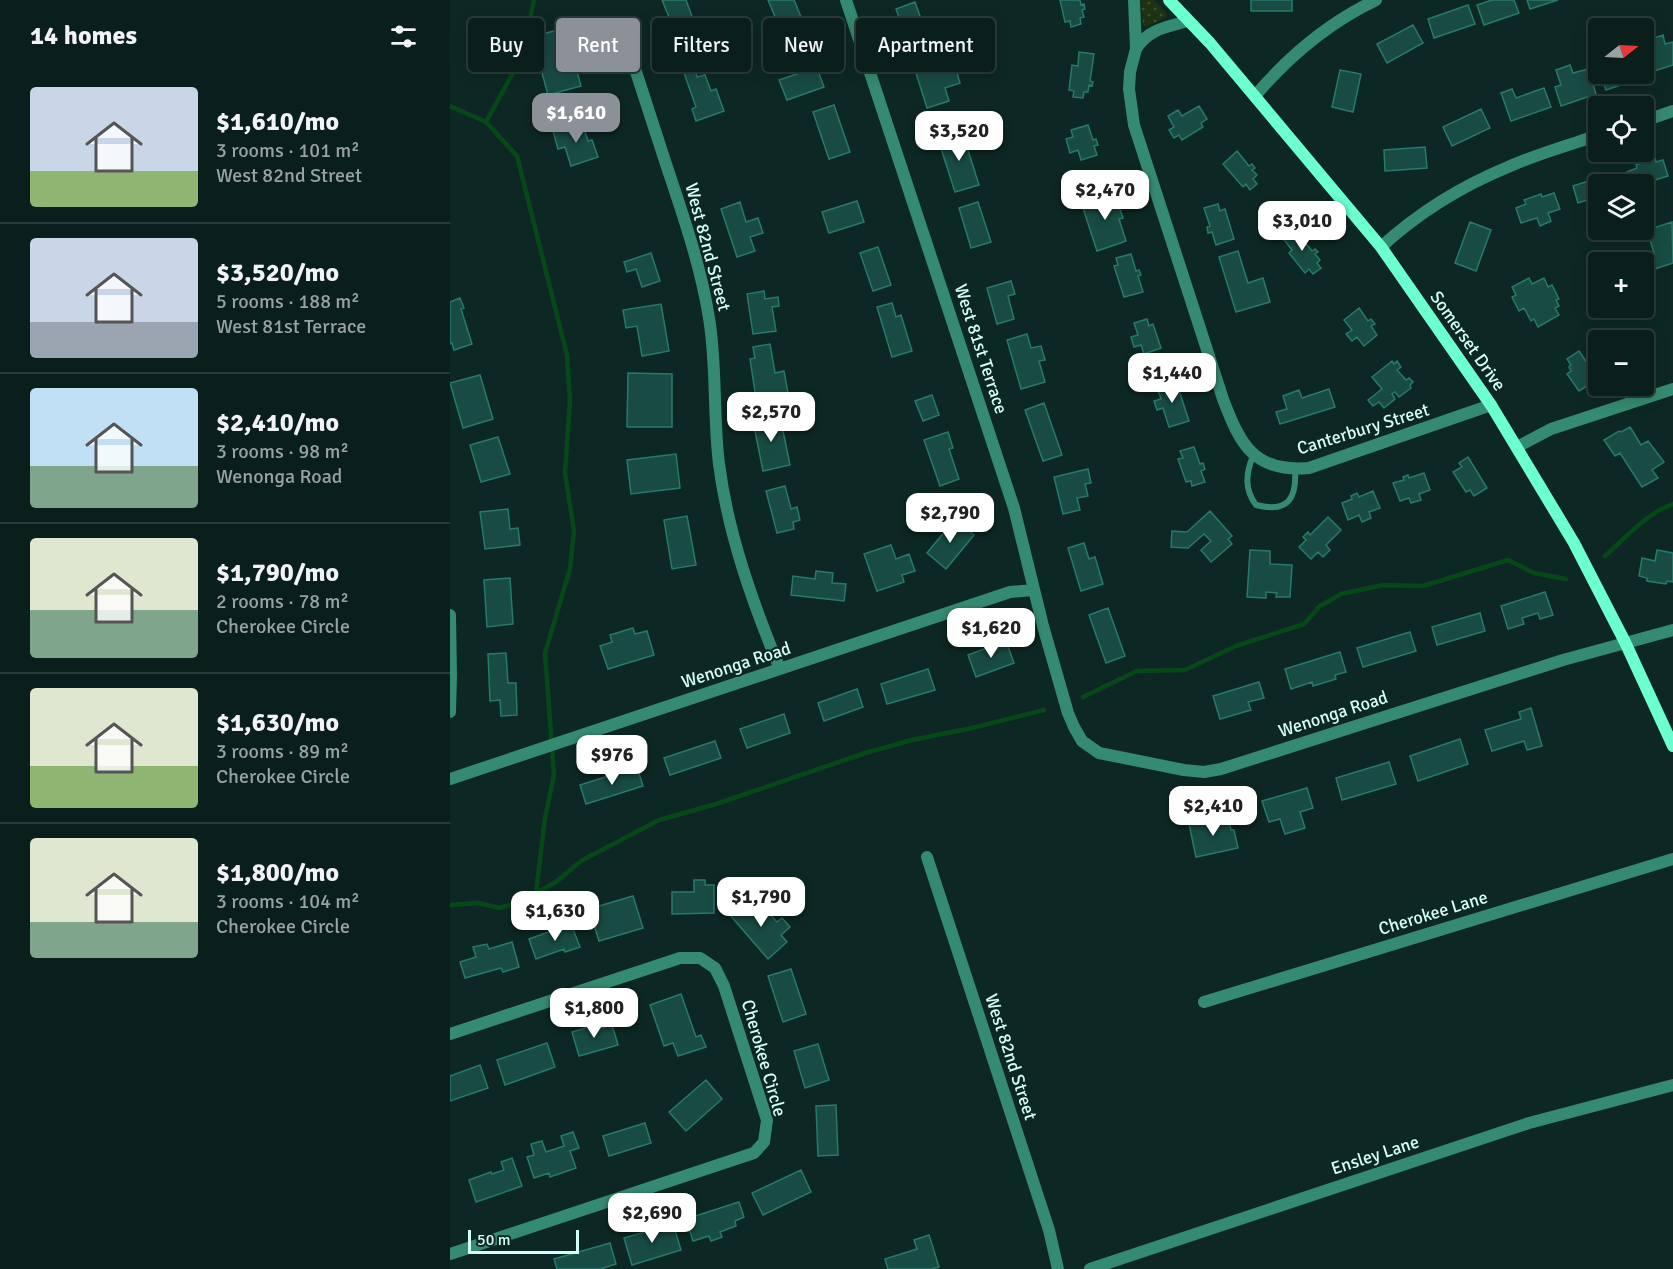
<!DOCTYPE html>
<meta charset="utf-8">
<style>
body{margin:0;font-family:Signika,sans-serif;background:#182b28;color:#f1f3f6;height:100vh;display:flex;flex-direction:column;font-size:22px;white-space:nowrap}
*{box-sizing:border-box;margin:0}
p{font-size:20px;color:#99a2a3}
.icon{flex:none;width:33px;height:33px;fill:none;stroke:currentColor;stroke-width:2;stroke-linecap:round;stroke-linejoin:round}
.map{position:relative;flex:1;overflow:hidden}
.panel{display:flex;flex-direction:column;background:#0a1e1b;width:450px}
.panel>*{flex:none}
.banner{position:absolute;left:18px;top:18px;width:570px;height:54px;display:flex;gap:12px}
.needle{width:39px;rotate:72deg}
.controls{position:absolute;left:1138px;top:18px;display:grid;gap:12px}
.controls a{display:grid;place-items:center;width:66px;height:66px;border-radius:6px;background:#0a1e1b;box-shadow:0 3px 15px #0003,0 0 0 2px #2a3c3a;font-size:30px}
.scale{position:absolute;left:18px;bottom:15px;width:111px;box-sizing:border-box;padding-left:6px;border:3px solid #d5fff5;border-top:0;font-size:16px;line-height:21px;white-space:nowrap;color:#d5fff5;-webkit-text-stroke:4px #0d2824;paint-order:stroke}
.price{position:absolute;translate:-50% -51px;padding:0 14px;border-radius:12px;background:#fff;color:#222;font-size:20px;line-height:39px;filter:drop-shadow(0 2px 3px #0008)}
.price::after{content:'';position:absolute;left:50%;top:36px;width:18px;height:14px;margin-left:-9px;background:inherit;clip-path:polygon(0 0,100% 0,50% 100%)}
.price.active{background:#8c9099;color:#fff}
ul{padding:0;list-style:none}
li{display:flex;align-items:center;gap:18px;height:150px;padding:0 30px}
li+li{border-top:2px solid #2a3c3a}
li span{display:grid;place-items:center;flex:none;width:168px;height:120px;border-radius:6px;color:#555}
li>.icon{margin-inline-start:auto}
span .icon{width:72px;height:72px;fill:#fffc;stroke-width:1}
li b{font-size:26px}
h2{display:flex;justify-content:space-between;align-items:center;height:72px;padding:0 30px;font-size:26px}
.pill{padding:0 21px;border-radius:6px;background:#0a1e1b;box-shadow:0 3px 15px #0003,0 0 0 2px #2a3c3a;font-size:21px;line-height:54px}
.pill.active{background:#8c9099;color:#fff}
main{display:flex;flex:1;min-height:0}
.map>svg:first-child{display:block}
.grass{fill:url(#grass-dots)}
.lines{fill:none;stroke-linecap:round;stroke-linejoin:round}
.stream{stroke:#064919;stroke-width:4.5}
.building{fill:#184b44;stroke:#28796d;stroke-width:1.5}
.lane{stroke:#358b71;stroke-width:6}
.street{stroke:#358b71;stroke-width:12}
.secondary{stroke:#6cffd0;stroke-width:12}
.labels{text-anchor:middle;stroke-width:4.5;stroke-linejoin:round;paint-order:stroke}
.street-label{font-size:18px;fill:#d5fff5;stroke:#0d2824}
</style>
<main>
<section class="panel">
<h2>14 homes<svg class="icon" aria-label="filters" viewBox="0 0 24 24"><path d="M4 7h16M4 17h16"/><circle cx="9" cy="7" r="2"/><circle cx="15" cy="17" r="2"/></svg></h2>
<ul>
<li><span style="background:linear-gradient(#c9d6e8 70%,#8fb573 0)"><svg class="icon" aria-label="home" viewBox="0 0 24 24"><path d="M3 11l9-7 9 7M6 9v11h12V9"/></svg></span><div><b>$1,610/mo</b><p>3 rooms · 101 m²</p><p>West 82nd Street</p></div></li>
<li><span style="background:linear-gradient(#c9d6e8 70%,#9aa5b1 0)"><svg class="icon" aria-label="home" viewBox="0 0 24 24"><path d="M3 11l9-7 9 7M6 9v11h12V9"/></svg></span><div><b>$3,520/mo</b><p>5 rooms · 188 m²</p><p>West 81st Terrace</p></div></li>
<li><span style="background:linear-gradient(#bfe0f5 65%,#7fa58c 0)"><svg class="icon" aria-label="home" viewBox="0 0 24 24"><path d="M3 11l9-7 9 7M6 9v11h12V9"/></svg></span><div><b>$2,410/mo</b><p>3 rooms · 98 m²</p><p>Wenonga Road</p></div></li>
<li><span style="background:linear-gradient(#dfe7d0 60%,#7fa58c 0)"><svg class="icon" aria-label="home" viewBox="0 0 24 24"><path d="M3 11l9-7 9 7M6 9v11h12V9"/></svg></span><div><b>$1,790/mo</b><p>2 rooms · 78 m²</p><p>Cherokee Circle</p></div></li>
<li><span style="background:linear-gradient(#dfe7d0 65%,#8fb573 0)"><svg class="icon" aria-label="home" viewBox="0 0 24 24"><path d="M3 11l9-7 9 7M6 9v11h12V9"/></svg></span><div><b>$1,630/mo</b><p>3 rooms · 89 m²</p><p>Cherokee Circle</p></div></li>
<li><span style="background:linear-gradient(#dfe7d0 70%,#7fa58c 0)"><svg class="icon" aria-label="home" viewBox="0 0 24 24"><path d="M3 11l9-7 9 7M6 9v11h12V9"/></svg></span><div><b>$1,800/mo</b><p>3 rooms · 104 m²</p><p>Cherokee Circle</p></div></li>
</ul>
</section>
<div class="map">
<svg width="1223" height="1269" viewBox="0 0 1223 1269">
<defs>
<pattern id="grass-dots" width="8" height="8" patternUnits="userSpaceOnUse" patternTransform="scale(1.5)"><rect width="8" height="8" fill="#1d3310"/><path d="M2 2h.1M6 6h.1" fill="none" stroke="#3d5233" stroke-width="1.8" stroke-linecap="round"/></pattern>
</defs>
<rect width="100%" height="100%" fill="#0d2824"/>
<path class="grass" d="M 691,0 L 704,0 L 717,13 L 717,17 L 695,27 L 693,24 Z"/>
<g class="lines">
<path class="stream" d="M 0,106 L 36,122 L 67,156 L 117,355 L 120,401 L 115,473 L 124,531 L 120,569 L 95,653 L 104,775 L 95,818 L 86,893 L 72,902 L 49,908 L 28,903 L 0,905
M 36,122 L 65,69 L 77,33 L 84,0
M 1155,556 C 1176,537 1197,513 1223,504
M 633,697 L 687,671 L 735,670 L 786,646 L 854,624 L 870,606 L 891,594 L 933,585 L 973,586 L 1058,560 L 1084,573 L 1116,579
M 86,893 L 106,882 L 131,861 L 209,820 L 266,804 L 415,753 L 462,740 L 522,728 L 594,710"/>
</g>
<path class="building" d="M 212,0 L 236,0 L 247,30 L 231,37 L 226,23 L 222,24 Z
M 318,0 L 344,0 L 351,17 L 329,26 Z
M 610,0 L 630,0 L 631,5 L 634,4 L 635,9 L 632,10 L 634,17 L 630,18 L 631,24 L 621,27 L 620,21 L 615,22 Z
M 801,0 L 842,0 L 842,11 L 801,11 Z
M 1042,0 L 1064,0 L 1069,13 L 1034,25 L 1027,5 Z
M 1077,0 L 1108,0 L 1080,9 Z
M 465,2 L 481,47 L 462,53 L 446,9 Z
M 1018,5 L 1025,24 L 984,38 L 978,19 Z
M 963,25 L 973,43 L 937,63 L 927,44 Z
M 115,28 L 131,86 L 98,95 L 88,58 L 95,56 L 89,35 Z
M 1213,35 L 1215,44 L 1223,42 L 1223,65 L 1201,72 L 1195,54 L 1205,51 L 1201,39 Z
M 363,38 L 369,55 L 363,57 L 374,87 L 337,100 L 329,80 L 347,74 L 337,47 Z
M 629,52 L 644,54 L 640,81 L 643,82 L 642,86 L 639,85 L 638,92 L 634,92 L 633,98 L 623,97 L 624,91 L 619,90 L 622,65 L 628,66 Z
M 503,59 L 510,83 L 495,88 L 499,101 L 477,108 L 465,70 Z
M 1120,65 L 1123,73 L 1138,69 L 1146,94 L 1111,106 L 1105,87 L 1111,85 L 1106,70 Z
M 245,70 L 247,77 L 255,75 L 261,91 L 266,89 L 274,111 L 246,121 L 242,109 L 246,107 L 234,73 Z
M 890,70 L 911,74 L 903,112 L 882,107 Z
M 1150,74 L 1190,74 L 1191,78 L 1156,90 Z
M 1094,88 L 1101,107 L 1061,121 L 1051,93 L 1062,89 L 1066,98 Z
M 384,105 L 400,152 L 379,159 L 363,112 Z
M 749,106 L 757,119 L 751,123 L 753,127 L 732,140 L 729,135 L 724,138 L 719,130 L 724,127 L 718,116 L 728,110 L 732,116 Z
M 1031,109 L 1040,128 L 1002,146 L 993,127 Z
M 132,122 L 138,141 L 142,140 L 148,157 L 121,166 L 115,147 L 108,149 L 103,131 Z
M 638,125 L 643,140 L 646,139 L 648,145 L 644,146 L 647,155 L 631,160 L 628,150 L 620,153 L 616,139 L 623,137 L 621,130 Z
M 512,131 L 529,185 L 505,192 L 488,139 Z
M 975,147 L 977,168 L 935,171 L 934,150 Z
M 787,151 L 799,166 L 802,164 L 805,168 L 802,170 L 807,175 L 803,179 L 807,184 L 800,190 L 796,184 L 793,187 L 773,164 Z
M 1205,158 L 1206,162 L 1213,160 L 1218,176 L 1192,184 L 1182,184 L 1177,172 L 1187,168 L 1186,165 Z
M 1160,174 L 1164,184 L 1149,184 L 1149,196 L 1128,203 L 1123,186 Z
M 659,189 L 664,202 L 667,201 L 673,218 L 669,219 L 676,241 L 647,251 L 633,208 L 639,206 L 638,202 L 647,199 L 645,193 Z
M 1104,193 L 1110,209 L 1098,213 L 1101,221 L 1090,226 L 1087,218 L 1071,223 L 1066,208 L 1076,204 L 1074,200 L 1091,194 L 1092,197 Z
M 407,201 L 414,222 L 379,233 L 372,212 Z
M 290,202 L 296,222 L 308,218 L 313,233 L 300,237 L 305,251 L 287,257 L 271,209 Z
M 528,202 L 541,242 L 521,248 L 509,208 Z
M 768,204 L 770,211 L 775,209 L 784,239 L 766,245 L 762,232 L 758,233 L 757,227 L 760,226 L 754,208 Z
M 1020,222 L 1041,230 L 1026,271 L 1005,263 Z
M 1222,222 L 1223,263 L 1205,269 L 1201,258 L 1205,256 L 1197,230 Z
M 843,227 L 862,251 L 865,249 L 868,252 L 865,254 L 870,260 L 867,263 L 871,268 L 863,274 L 859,269 L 855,273 L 839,253 L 842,250 L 831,236 Z
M 428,247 L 441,285 L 423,291 L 410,253 Z
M 788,251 L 798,283 L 813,278 L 820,302 L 786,312 L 769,257 Z
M 201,253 L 210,281 L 192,287 L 186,269 L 177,272 L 174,262 Z
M 681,254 L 686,271 L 689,270 L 691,275 L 688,276 L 693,292 L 674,297 L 664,266 L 668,265 L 666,258 Z
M 1079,278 L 1082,284 L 1094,278 L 1098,287 L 1102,285 L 1109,299 L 1106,300 L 1109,306 L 1105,308 L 1109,315 L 1088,327 L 1084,319 L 1081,321 L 1074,308 L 1069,311 L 1062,297 L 1066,295 L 1062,287 Z
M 561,281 L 565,294 L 558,296 L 564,319 L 547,324 L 537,288 Z
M 314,291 L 315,299 L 328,297 L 329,306 L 322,307 L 326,331 L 303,334 L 297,294 Z
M 10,298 L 14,308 L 11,309 L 22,344 L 4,350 L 2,343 L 0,344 L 0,302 Z
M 442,303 L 446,317 L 451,315 L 462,351 L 442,357 L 427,307 Z
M 211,304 L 219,351 L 192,356 L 187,326 L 176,328 L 173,310 Z
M 909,308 L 918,321 L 921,319 L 925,324 L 921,326 L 927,335 L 914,346 L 907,337 L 902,341 L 896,334 L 902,330 L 894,320 Z
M 697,319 L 699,326 L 703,324 L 711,348 L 694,354 L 691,345 L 684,347 L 681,337 L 688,335 L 684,323 Z
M 577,334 L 581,348 L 591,346 L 595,360 L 589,361 L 595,382 L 571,389 L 557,340 Z
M 320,344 L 325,373 L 334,371 L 338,393 L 306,398 L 300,359 L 305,358 L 303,347 Z
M 1129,351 L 1148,379 L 1129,391 L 1117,374 L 1121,371 L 1119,367 L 1121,365 L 1117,359 Z
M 942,361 L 944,364 L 947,361 L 951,367 L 947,370 L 956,380 L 959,378 L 963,382 L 960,385 L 961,388 L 949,397 L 945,392 L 942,394 L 945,399 L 934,408 L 929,402 L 923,406 L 918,400 L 932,389 L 922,377 Z
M 178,373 L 222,374 L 222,427 L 177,427 Z
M 30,375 L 43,419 L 13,428 L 0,383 Z
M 726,381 L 739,421 L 719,427 L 713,408 L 707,410 L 704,401 L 711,399 L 707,387 Z
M 879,389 L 885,407 L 830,424 L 826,412 L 837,409 L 833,396 L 849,390 L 852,398 Z
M 482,395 L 489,415 L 473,421 L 465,401 Z
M 594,403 L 612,455 L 593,461 L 575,410 Z
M 330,416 L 340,465 L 313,471 L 303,421 Z
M 1180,427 L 1191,445 L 1198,441 L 1214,462 L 1202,470 L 1208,478 L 1192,487 L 1170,453 L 1165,456 L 1154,440 L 1169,431 L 1171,432 Z
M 498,432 L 503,448 L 499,449 L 509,479 L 490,486 L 474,440 Z
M 48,437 L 60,474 L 31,482 L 20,445 Z
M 744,447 L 750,464 L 753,463 L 755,469 L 751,471 L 755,482 L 742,486 L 741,481 L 736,482 L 728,459 L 733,458 L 730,451 Z
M 226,454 L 230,488 L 181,494 L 177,460 Z
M 1018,457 L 1037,488 L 1024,496 L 1020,490 L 1016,492 L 1003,472 L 1012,467 L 1009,463 Z
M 638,469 L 641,483 L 635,484 L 638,496 L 627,498 L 630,510 L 613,514 L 604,477 Z
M 974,473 L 980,490 L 969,494 L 971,500 L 961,503 L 959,498 L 950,501 L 943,483 L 954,480 L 953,477 L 958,475 L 959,478 Z
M 335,486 L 341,509 L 347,507 L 350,520 L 343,522 L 344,529 L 327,533 L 316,491 Z
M 923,491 L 930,508 L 919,512 L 921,518 L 912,522 L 909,515 L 898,520 L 892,503 L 902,499 L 901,496 L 907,493 L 909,497 Z
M 58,509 L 60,529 L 68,528 L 70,545 L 35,549 L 30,512 Z
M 760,511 L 782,536 L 778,539 L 782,544 L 761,562 L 751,550 L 761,541 L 754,534 L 738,548 L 721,547 L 722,531 L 737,532 Z
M 237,516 L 246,565 L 222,569 L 214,520 Z
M 878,517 L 891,530 L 876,545 L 880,550 L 873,557 L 868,552 L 861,559 L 849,547 L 856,540 L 853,537 L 858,532 L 860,535 Z
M 505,519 L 524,535 L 496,569 L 477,553 Z
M 634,543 L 639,559 L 645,557 L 653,584 L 631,591 L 618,548 Z
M 441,545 L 446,559 L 459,554 L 465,571 L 452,575 L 454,582 L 427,591 L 414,554 Z
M 800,550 L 820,551 L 820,564 L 842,565 L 840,597 L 826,597 L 827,593 L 816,592 L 816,598 L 797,597 Z
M 1207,550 L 1223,553 L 1223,582 L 1217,581 L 1216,584 L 1197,581 L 1197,578 L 1189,576 L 1192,558 L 1205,561 Z
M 366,571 L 383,573 L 382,583 L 396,584 L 394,601 L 341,595 L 343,576 L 365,579 Z
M 60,578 L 63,624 L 37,627 L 34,580 Z
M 1095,592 L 1103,615 L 1090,619 L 1088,613 L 1072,618 L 1074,624 L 1058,629 L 1051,606 Z
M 658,608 L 675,656 L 656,663 L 639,615 Z
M 1030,613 L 1035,631 L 987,645 L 982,627 Z
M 183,628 L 185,634 L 197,631 L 204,655 L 158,669 L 150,646 L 162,642 L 160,635 Z
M 960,632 L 966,651 L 913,667 L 907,648 Z
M 556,641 L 564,663 L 526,677 L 518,655 Z
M 890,652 L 896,672 L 885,675 L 886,679 L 863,686 L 862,682 L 841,689 L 835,669 Z
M 56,653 L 58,683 L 66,683 L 67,715 L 51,716 L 50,700 L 40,701 L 38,654 Z
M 478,669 L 485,690 L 437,704 L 431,684 Z
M 809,682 L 814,698 L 798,702 L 801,710 L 770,719 L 763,696 Z
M 407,689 L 413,707 L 374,721 L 368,703 Z
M 1081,708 L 1092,746 L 1077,750 L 1074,741 L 1042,751 L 1035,730 L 1071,719 L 1069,712 Z
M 334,714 L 340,733 L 297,748 L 290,729 Z
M 1010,739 L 1018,764 L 968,781 L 960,756 Z
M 265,741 L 271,758 L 220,775 L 214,758 Z
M 939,762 L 946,784 L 892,800 L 886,778 Z
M 187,767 L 193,786 L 136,804 L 130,785 Z
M 857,788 L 863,808 L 850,812 L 855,828 L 835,834 L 830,819 L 819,822 L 812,801 Z
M 778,816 L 781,830 L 784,830 L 788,848 L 746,857 L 739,824 Z
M 244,880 L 255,880 L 255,885 L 264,885 L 264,913 L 222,914 L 222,892 L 244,892 Z
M 183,896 L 193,928 L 149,941 L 139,909 Z
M 299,899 L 315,917 L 319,913 L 327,922 L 332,918 L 340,927 L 331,935 L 337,942 L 318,959 L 280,915 Z
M 121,924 L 130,947 L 115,952 L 114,949 L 86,959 L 79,939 Z
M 62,942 L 69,967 L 53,972 L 51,968 L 15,978 L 10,962 L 26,957 L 23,947 L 37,944 L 39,949 Z
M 341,969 L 356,1014 L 333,1022 L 318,976 Z
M 231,994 L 246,1037 L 251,1035 L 256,1047 L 228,1056 L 223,1043 L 214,1046 L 200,1005 Z
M 149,1024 L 150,1028 L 162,1025 L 168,1045 L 129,1056 L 122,1032 Z
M 97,1043 L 105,1067 L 55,1085 L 47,1060 Z
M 368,1044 L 379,1080 L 355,1088 L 344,1051 Z
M 30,1065 L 38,1088 L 0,1101 L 0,1076 Z
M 256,1080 L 272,1099 L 236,1131 L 219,1112 Z
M 386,1105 L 388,1155 L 368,1156 L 366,1106 Z
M 195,1123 L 201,1143 L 159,1156 L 153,1136 Z
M 123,1132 L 129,1148 L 120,1151 L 126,1168 L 100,1177 L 99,1173 L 84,1178 L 77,1157 L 84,1155 L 81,1144 L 92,1141 L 96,1152 L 114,1146 L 111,1136 Z
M 62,1158 L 72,1186 L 26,1202 L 19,1180 L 41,1172 L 42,1174 L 54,1170 L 51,1162 Z
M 351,1170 L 361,1192 L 313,1215 L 302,1193 Z
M 289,1202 L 294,1217 L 285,1221 L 286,1226 L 270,1232 L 272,1237 L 261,1241 L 259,1236 L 243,1241 L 236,1219 Z
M 223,1224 L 231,1250 L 182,1265 L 174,1238 Z
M 479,1235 L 489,1267 L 481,1269 L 438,1269 L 435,1259 L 467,1249 L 464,1240 Z
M 160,1243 L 166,1264 L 150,1269 L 107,1269 L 104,1259 Z"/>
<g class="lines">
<path class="lane" d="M 803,456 C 796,473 794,489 806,505 C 838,513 847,499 845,469"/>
<path class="street" d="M 396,0 L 564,508 L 593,626 L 618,713 L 624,727 L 632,741 L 649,753 L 734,770 L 754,772 L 771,769 L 1113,660 L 1223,630
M 684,0 L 686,49 L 680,72 L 679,89 L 684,125 L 773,399 C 790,444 804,473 859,468 L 1041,405
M 178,48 C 192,89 205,131 219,173 C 235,221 251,268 259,318 C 267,366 263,416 269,464 C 278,534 303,604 330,669
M 686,49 C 698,29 717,27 738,21
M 805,96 C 838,57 880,22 926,0
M 1194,121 L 1223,111
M 931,247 C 968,213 1012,186 1058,167 C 1087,154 1119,145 1149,135
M 1067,447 L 1101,429 L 1223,389
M 0,615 L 1,675 L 0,712
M 0,779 L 560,592 L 584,590
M 477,857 L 599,1230 L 608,1269
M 754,1002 L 1223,859
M 0,1034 L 230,958 L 250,958 L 265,968 L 274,986 L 317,1120 L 314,1142 L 304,1153 L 0,1254
M 640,1269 L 1079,1123 L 1223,1085"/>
<path class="secondary" d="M 719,0 L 760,43 L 931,247 L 1041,405 L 1124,543 L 1175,642 L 1223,746"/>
</g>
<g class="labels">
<g class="street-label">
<text transform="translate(258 247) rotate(75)" y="6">West 82nd Street</text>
<text transform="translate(1018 341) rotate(55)" y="6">Somerset Drive</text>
<text transform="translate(531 349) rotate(72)" y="6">West 81st Terrace</text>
<text transform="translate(913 429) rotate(-17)" y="6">Canterbury Street</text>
<text transform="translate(286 665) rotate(-18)" y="6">Wenonga Road</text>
<text transform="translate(883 714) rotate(-18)" y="6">Wenonga Road</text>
<text transform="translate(983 913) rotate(-17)" y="6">Cherokee Lane</text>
<text transform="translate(561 1057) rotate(72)" y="6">West 82nd Street</text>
<text transform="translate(314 1058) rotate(74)" y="6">Cherokee Circle</text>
<text transform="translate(925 1155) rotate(-18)" y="6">Ensley Lane</text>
</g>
</g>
</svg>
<div class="controls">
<a><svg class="needle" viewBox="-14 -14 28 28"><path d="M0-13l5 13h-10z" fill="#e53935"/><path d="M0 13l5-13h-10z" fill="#99a2a3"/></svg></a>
<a><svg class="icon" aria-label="locate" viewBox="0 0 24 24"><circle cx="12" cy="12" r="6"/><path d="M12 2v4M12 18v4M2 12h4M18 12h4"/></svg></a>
<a><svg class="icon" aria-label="layers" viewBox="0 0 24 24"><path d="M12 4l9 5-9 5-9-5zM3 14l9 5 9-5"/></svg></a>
<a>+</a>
<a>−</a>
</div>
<div class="scale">50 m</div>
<b class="price active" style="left:126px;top:144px">$1,610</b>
<b class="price" style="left:509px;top:162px">$3,520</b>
<b class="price" style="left:655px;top:221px">$2,470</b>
<b class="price" style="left:852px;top:252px">$3,010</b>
<b class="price" style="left:722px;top:404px">$1,440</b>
<b class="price" style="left:321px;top:443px">$2,570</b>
<b class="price" style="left:500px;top:544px">$2,790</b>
<b class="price" style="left:541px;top:659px">$1,620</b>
<b class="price" style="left:162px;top:786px">$976</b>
<b class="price" style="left:763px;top:837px">$2,410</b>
<b class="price" style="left:311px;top:928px">$1,790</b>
<b class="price" style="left:105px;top:942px">$1,630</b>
<b class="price" style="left:144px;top:1039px">$1,800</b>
<b class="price" style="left:202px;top:1244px">$2,690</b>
<div class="banner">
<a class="pill">Buy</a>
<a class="pill active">Rent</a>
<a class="pill">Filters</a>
<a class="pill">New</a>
<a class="pill">Apartment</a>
</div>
</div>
</main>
